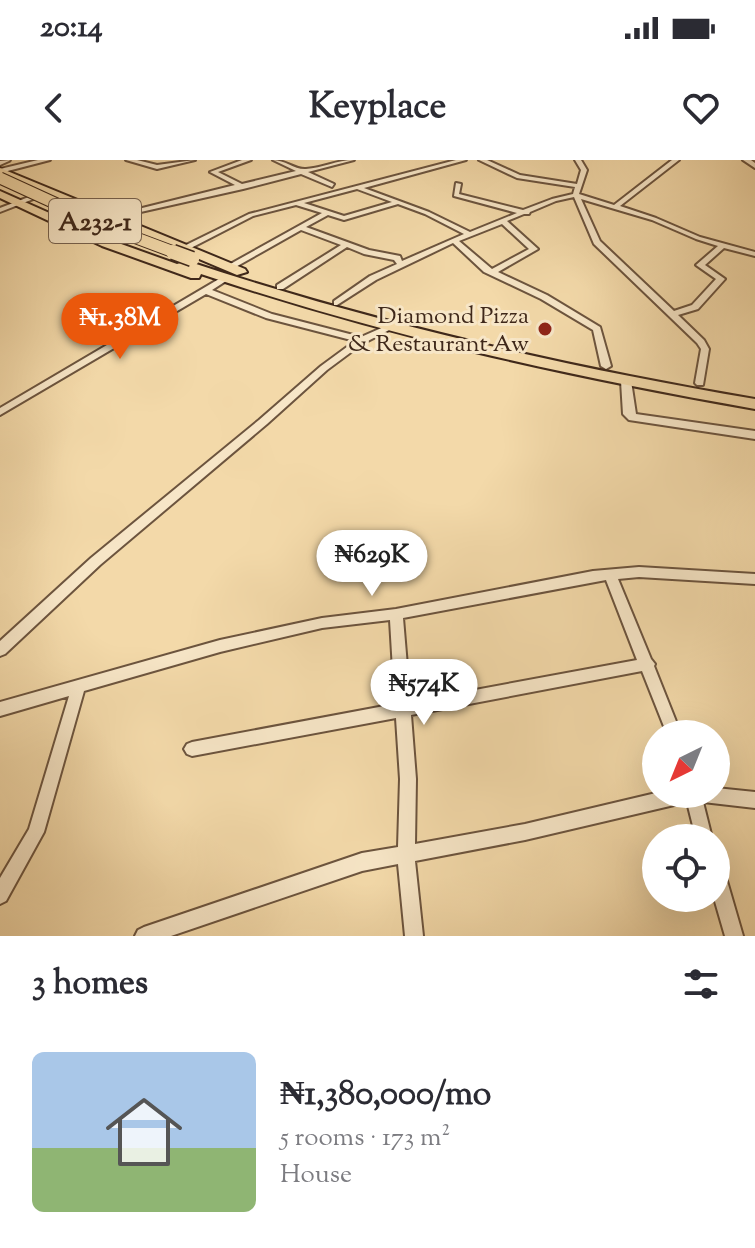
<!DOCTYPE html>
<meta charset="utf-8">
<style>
body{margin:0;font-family:"Sorts Mill Goudy",serif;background:#f7f7f7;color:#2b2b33;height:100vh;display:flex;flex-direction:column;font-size:30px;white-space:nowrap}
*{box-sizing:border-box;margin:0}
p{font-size:26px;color:#7c7c81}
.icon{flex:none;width:44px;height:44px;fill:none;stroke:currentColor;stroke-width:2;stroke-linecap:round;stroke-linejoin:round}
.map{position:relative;height:776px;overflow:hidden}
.drawer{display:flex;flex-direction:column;background:#fff;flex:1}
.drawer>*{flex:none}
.needle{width:52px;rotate:223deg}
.fabs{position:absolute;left:642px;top:560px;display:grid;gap:16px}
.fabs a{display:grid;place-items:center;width:88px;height:88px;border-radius:50%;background:#fff;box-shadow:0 8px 32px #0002;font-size:40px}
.price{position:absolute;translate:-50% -68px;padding:0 18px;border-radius:28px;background:#fff;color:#222;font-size:26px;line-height:52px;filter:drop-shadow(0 2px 4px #0008)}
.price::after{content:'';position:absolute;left:50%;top:48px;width:24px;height:18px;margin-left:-12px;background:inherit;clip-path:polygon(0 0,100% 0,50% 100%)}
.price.selected{background:#ea580c;color:#fff}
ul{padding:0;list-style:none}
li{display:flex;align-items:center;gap:24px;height:200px;padding:0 32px}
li+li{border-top:2px solid #e1e1e2}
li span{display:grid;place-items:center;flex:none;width:224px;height:160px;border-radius:12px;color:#555}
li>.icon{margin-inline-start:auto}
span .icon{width:96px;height:96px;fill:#fffc;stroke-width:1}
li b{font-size:34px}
h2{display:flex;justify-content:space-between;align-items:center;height:96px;padding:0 32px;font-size:34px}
.status{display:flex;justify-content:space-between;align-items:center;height:56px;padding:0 40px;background:#fff;direction:ltr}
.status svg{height:22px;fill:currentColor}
header{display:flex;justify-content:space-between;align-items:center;height:104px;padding:0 32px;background:#fff;font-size:36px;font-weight:700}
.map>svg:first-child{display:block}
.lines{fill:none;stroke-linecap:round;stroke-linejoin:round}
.minor-casing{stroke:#6c543e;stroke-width:4}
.tertiary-casing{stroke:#6c543e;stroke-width:4}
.trunk-casing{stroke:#3f281a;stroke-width:4}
.minor{fill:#f7e6c7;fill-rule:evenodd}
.tertiary{fill:#f7e6c7;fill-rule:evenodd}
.trunk{fill:#f3d9a9;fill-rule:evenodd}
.trunk-bridge-far1-casing{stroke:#3f281a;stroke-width:13;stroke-linecap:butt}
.trunk-bridge-casing{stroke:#3f281a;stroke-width:17;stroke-linecap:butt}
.trunk-bridge-far1{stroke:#f3d9a9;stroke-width:11}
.trunk-bridge{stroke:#f3d9a9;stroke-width:14}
.poi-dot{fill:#8f2418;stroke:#f7e6c7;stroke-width:3}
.labels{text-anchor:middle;stroke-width:6;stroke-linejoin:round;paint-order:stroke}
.far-poi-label{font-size:24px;fill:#3f281a;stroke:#f7e6c7;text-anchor:end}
.shield{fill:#f7e6c7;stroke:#76614e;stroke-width:2}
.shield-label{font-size:26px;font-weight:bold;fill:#3f281a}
</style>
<div class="status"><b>20:14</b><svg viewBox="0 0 49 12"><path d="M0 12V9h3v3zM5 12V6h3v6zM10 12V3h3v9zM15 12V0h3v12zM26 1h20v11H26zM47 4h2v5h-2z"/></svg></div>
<header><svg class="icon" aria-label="back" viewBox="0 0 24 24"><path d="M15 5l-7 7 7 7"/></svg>Keyplace<svg class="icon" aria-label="heart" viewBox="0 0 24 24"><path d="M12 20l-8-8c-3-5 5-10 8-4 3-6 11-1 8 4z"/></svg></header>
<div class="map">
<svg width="755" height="776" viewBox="0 0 755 776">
<rect width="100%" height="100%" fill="#f3d9a9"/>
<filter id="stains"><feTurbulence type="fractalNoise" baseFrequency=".0025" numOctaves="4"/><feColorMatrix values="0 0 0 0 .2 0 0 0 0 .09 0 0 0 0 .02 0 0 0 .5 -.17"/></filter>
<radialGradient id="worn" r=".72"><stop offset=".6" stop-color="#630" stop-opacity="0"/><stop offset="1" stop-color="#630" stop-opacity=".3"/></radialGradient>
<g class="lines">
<defs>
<path id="minor" d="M 10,0 L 9,1 L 0,5 L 0,1 Z
M 242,0 L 251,0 L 218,12 L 242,24 L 296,11 L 273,0 C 285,0 295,10 306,9 C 322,8 337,0 354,0 L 308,12 L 334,24 L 332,27 L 301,14 L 243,29 L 105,60 L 102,58 L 235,25 L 210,12 Z
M 456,0 L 466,0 L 364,28 L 429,52 L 470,72 L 517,53 L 454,36 L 456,23 L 461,24 L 459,34 L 523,50 L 552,39 L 573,34 L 575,27 L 517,18 L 479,0 L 487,0 L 520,15 L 577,24 L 581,10 L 575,0 L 581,0 L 587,10 L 579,34 L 614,45 L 672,0 L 679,0 L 620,46 L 656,58 L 700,77 L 755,92 L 755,96 L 724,88 L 705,105 L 725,119 L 698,149 L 678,155 L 704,180 L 709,189 L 703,225 L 697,225 L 695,223 L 701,189 L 697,183 L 594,84 L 574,37 L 556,41 L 530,52 L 529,54 L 524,54 L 507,61 L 538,89 L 498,112 L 547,135 L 600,167 L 611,206 L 606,209 L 601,206 L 593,170 L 541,139 L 484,112 L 453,83 L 376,120 L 337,145 L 334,145 L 334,141 L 370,116 L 397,104 L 394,100 L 364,94 L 347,87 L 283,129 L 277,129 L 277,125 L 341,85 L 301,70 L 232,109 L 225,107 L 322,53 L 296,45 L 253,56 L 187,90 L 180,88 L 249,54 ZM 357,29 L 392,42 L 344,56 L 304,43 ZM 581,39 L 652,60 L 696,79 L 718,86 L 696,105 L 716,119 L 692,145 L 674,151 L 600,81 ZM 398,44 L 425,54 L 464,74 L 402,101 L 400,96 L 369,90 L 306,67 L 328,55 L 344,60 ZM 502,64 L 529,89 L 492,109 L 459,81 Z
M 47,30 L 50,32 L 49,33 L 0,52 L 0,48 Z
M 219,119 L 226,121 L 212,130 L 272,154 L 361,177 L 386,166 L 393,168 L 362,184 L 327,210 L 267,264 L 100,405 L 5,494 L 0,496 L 0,481 L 91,398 L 259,260 L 321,206 L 355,181 L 266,158 L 206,134 L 0,255 L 0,248 Z
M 639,407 L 755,414 L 755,424 L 639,417 L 618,419 L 651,499 L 655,504 L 654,506 L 681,574 L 667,574 L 642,511 L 411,555 L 416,619 L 415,684 L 525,664 L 656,633 L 716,634 L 716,628 L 755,632 L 755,648 L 703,642 L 712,678 L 696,678 L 687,642 L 525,680 L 415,701 L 423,776 L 405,776 L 398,704 L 362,711 L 171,776 L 135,776 L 138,770 L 144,767 L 362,693 L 398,687 L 400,619 L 396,558 L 192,596 L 187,594 L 184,589 L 187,584 L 192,582 L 395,544 L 390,460 L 322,468 L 220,492 L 84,531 L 44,672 L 6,741 L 0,744 L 0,718 L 29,669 L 69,536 L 0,556 L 0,542 L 220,480 L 322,458 L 396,449 L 593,411 ZM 606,420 L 637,500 L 410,542 L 403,458 Z
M 716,705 L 722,708 L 725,714 L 743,776 L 725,776 L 714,738 L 716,738 Z"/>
<path id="tertiary" d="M 38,0 L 50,0 L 0,13 L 0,9 Z
M 126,0 L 137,0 L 157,5 L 195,0 L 157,9 Z
M 743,0 L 751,0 L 755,3 L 755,8 Z
M 626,218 L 631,221 L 636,254 L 755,271 L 755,279 L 629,260 L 623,254 L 621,221 Z"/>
<path id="trunk" d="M 0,8 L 245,109 L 247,112 L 237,115 L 0,15 Z
M 0,31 L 110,80 L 177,104 L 187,101 C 373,163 562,206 755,239 L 755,249 C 567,216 382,175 201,114 L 199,118 L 191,118 L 102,86 L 0,38 Z"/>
</defs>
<use href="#minor" class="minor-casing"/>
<use href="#tertiary" class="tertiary-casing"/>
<use href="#trunk" class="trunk-casing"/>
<use href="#minor" class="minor"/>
<use href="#tertiary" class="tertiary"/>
<use href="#trunk" class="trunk"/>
<defs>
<path id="trunk-bridge-far1" d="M 0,18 L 107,67 L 179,94"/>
<path id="trunk-bridge" d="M 173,92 L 192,99"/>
</defs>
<use href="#trunk-bridge-far1" class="trunk-bridge-far1-casing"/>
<use href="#trunk-bridge" class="trunk-bridge-casing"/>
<use href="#trunk-bridge-far1" class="trunk-bridge-far1"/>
<use href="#trunk-bridge" class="trunk-bridge"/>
</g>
<circle class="poi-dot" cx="545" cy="169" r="8"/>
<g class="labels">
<g class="far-poi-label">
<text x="529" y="163">Diamond Pizza<tspan x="529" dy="28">&amp; Restaurant Aw</tspan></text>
</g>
<rect class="shield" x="49" y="39" width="92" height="44" rx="6"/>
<g class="shield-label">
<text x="95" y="70">A232-1</text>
</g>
</g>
<rect width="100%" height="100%" filter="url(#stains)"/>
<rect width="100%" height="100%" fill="url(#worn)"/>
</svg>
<div class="fabs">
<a><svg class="needle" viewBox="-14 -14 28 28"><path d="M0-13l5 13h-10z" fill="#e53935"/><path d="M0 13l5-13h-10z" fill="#7c7c81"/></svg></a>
<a><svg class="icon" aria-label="locate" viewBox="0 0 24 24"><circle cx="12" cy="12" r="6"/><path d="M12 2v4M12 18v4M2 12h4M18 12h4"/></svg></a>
</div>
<b class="price selected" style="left:120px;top:201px">₦1.38M</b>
<b class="price" style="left:372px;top:438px">₦629K</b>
<b class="price" style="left:424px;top:567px">₦574K</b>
</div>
<section class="drawer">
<h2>3 homes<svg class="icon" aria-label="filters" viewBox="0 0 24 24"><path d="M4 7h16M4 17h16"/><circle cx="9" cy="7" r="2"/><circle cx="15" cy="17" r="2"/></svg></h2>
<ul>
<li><span style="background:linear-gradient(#a9c7e8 60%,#8fb573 0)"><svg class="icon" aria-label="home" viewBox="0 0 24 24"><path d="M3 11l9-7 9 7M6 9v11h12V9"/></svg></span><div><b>₦1,380,000/mo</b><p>5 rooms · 173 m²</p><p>House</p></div></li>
</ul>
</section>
